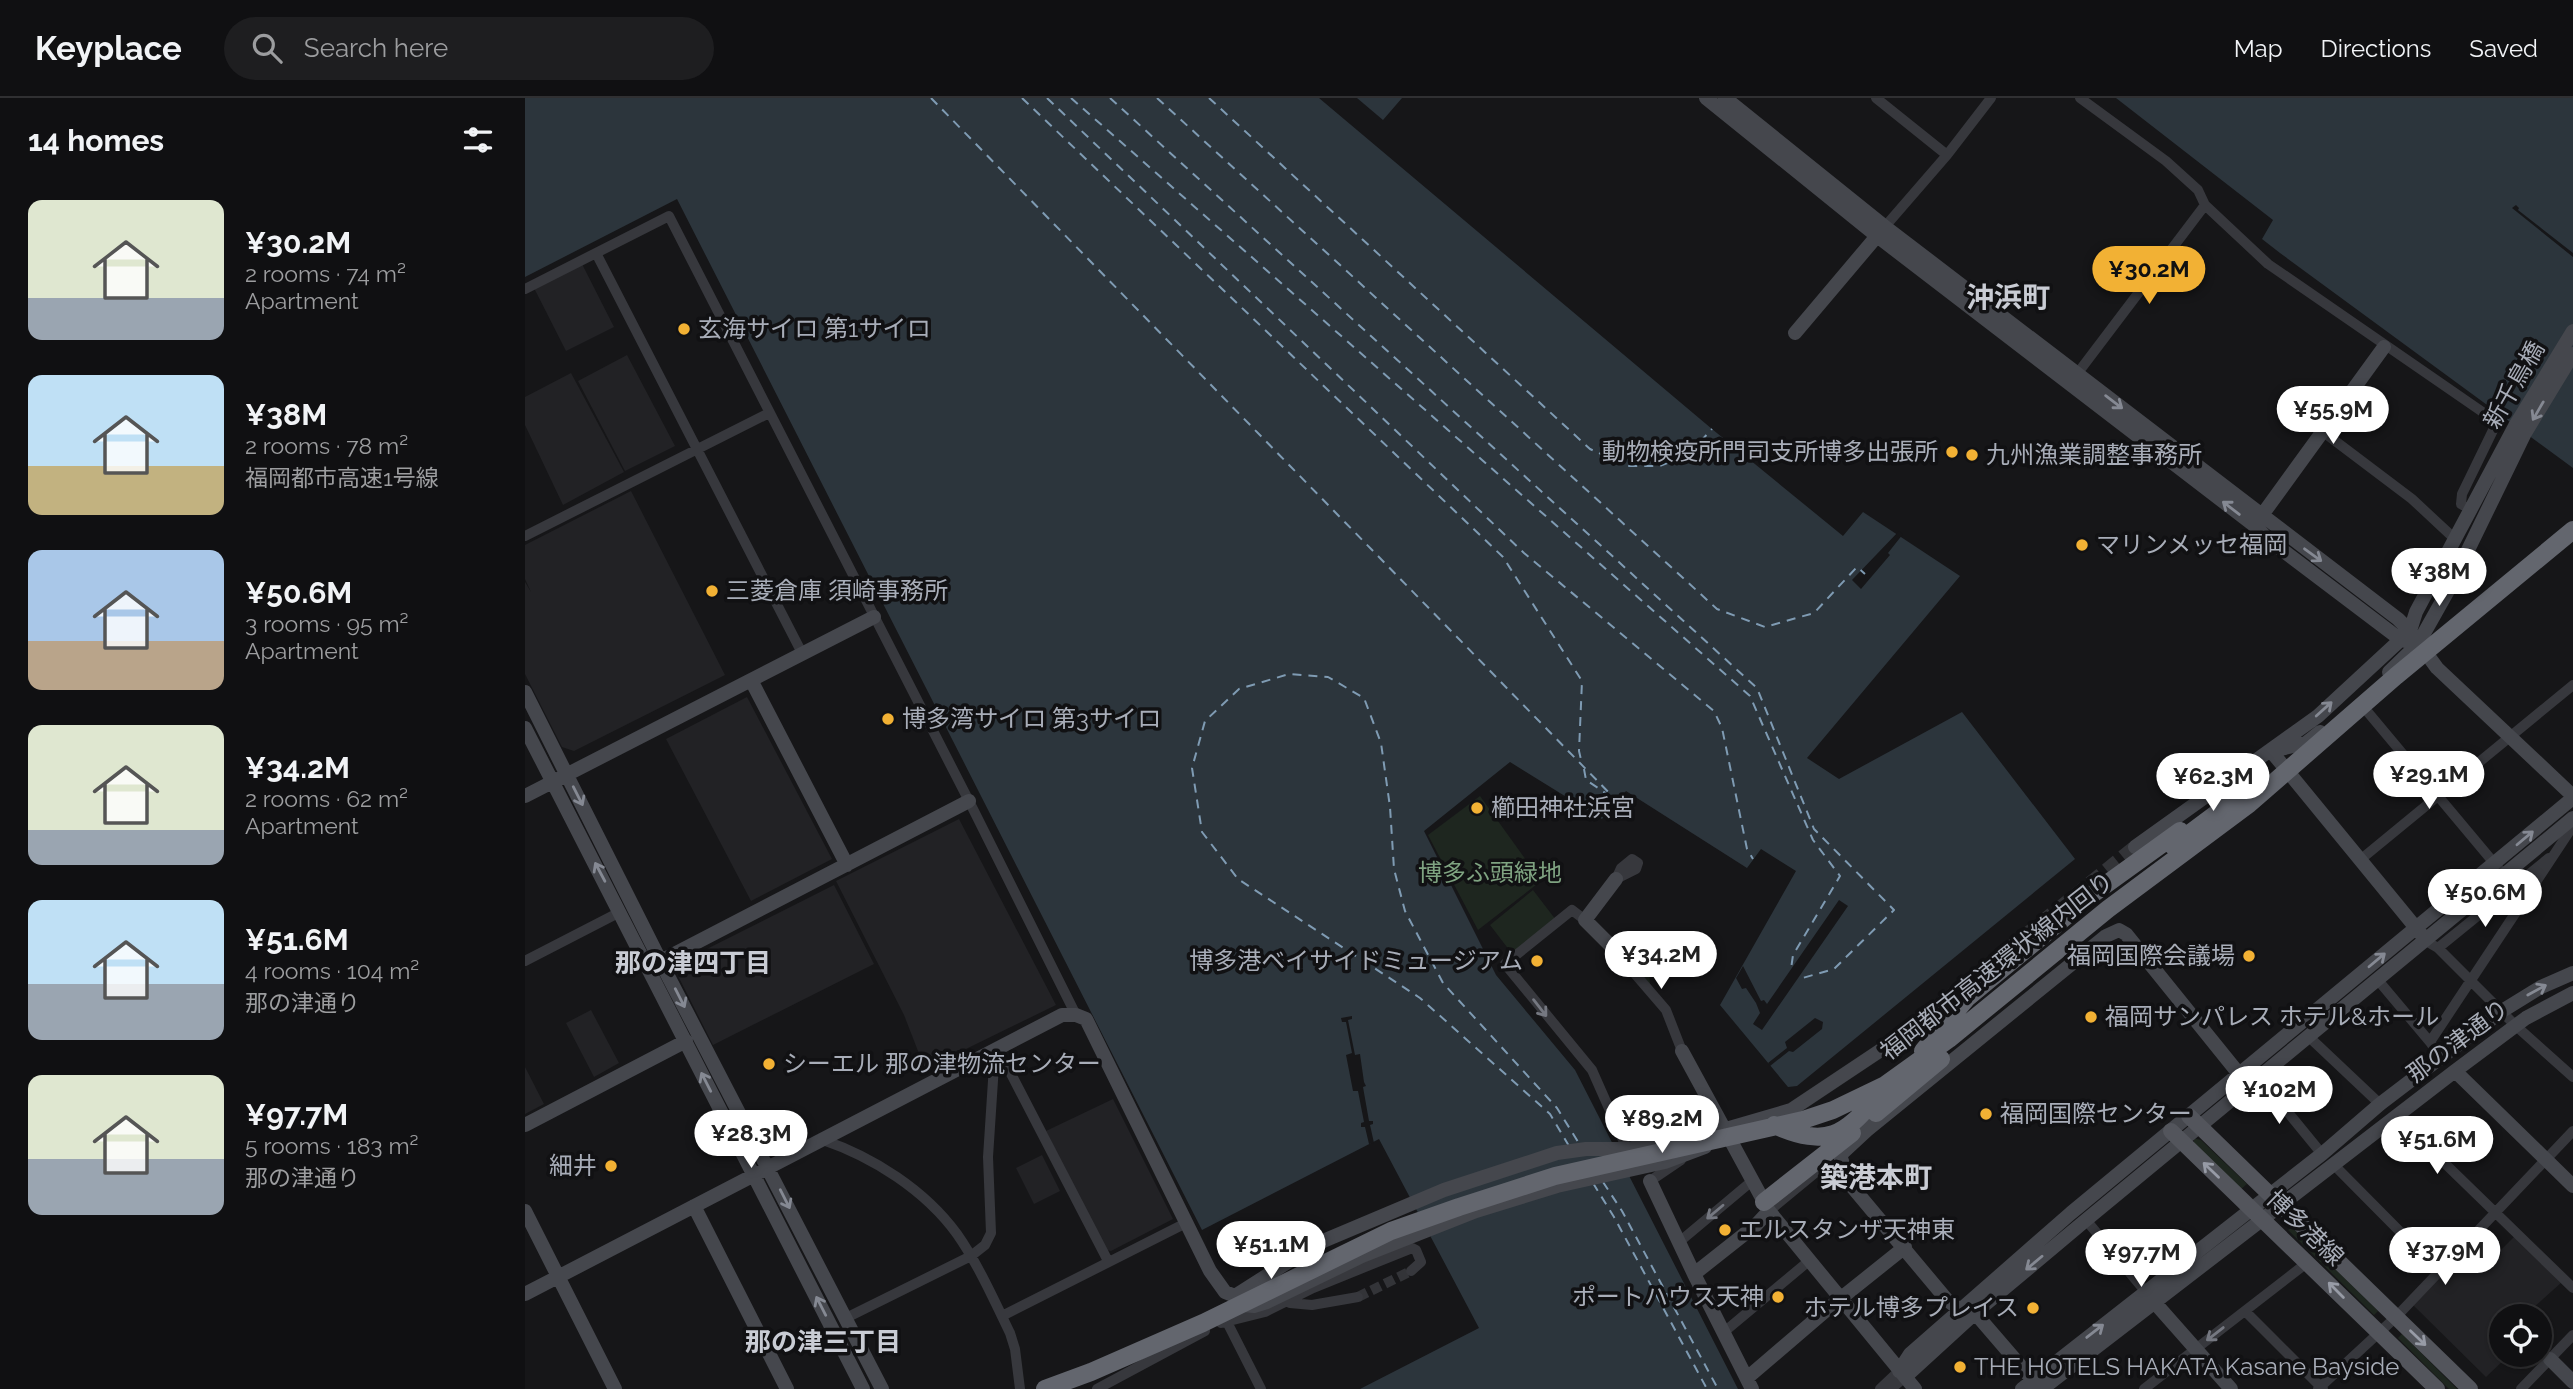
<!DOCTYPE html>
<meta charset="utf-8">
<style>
body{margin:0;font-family:Raleway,"Noto Sans JP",sans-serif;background:#1e1e20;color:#f1f3f6;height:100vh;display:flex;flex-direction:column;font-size:26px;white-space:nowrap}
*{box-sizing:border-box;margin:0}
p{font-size:23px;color:#9c9d9f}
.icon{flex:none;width:38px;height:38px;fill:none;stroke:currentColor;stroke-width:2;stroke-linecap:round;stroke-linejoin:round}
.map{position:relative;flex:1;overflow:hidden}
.side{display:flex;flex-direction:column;background:#101012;width:525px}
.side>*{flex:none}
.controls{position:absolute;left:1964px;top:1206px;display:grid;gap:14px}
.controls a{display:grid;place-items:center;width:63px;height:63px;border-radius:50%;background:#101012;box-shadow:0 2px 5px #0004,0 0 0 2px #303032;font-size:35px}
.price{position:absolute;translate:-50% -60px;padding:0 16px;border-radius:24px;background:#fff;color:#222;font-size:23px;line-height:46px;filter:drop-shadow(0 2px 4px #0008)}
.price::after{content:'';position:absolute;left:50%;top:42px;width:21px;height:16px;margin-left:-10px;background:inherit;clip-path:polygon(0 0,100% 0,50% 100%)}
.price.on{background:#f2b134;color:#111}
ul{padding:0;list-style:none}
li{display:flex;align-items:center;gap:21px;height:175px;padding:0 28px}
li span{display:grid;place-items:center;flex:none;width:196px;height:140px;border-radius:14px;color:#555}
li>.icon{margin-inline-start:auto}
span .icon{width:84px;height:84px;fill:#fffc;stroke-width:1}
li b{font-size:30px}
h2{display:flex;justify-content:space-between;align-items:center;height:84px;padding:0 28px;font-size:30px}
header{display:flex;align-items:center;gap:42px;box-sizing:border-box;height:98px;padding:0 35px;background:#101012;border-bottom:2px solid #303032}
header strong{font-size:33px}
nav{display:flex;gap:38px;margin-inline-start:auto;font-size:24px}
.search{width:490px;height:63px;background:#1e1e20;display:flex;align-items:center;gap:18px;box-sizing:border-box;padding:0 24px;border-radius:38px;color:#9c9d9f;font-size:26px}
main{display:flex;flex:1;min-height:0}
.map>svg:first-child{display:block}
.built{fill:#222225}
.green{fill:#1e261f}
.water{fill:#2c353c}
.pier{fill:#161618}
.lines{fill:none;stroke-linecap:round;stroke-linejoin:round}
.ferry{stroke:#7f9bb3;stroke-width:2;stroke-dasharray:9 7;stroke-linecap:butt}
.street-tunnel{stroke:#333438;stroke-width:10;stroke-dasharray:10 5;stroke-linecap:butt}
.secondary-tunnel{stroke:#333438;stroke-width:14;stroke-dasharray:14 7;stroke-linecap:butt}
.street{stroke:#37383d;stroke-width:10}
.secondary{stroke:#45474d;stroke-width:14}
.primary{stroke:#53555c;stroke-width:16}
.highway{stroke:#63666e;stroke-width:18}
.oneway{stroke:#858993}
.oneway2{stroke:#757881}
.oneway3{stroke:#979ba6}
.poi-dot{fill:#f2b134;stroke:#111113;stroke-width:2.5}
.labels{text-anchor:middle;stroke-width:7;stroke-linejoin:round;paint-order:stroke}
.poi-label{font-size:24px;fill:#a8adb8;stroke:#111113;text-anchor:start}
.street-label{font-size:24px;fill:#a8adb8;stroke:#111113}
.park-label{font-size:24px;fill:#7fa381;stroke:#111113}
.neighbourhood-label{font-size:26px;font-weight:bold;fill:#c9ccd4;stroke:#111113}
.quarter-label{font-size:28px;font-weight:bold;fill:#c9ccd4;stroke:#111113}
</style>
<header>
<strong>Keyplace</strong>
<div class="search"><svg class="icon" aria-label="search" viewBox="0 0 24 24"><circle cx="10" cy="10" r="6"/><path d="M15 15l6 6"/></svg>Search here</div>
<nav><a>Map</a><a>Directions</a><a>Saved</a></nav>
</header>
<main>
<section class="side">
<h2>14 homes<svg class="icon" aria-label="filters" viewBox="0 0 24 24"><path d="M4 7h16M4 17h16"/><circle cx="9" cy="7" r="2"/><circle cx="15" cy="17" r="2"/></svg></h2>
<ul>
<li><span style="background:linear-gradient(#dfe7d0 70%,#9aa5b1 0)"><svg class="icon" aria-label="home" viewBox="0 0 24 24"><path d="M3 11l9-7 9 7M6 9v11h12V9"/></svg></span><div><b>¥30.2M</b><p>2 rooms · 74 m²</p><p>Apartment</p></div></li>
<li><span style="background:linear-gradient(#bfe0f5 65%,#c2b280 0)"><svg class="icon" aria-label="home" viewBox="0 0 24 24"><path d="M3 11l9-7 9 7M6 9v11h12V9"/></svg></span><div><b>¥38M</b><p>2 rooms · 78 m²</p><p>福岡都市高速1号線</p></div></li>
<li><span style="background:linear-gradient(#a9c7e8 65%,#b9a48a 0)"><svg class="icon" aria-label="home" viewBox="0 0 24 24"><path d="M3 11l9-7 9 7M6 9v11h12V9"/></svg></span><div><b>¥50.6M</b><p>3 rooms · 95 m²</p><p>Apartment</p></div></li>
<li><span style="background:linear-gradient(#dfe7d0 75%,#9aa5b1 0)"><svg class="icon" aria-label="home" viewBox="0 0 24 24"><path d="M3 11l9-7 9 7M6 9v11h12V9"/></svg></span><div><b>¥34.2M</b><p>2 rooms · 62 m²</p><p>Apartment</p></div></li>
<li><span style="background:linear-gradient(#bfe0f5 60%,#9aa5b1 0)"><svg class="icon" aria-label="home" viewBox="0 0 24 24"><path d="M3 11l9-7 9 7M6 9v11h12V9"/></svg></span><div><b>¥51.6M</b><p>4 rooms · 104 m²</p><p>那の津通り</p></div></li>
<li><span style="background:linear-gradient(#dfe7d0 60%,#9aa5b1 0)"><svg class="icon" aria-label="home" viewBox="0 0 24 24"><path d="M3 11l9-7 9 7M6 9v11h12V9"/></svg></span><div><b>¥97.7M</b><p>5 rooms · 183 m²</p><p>那の津通り</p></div></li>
</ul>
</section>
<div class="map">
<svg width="2048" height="1291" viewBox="0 0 2048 1291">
<rect width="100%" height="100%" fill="#161618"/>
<path class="built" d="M 57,166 L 89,229 L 41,253 L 9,190 Z
M 102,257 L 150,348 L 100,373 L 53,283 Z
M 46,275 L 99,374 L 38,407 L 0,327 L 0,299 Z
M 106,393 L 200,577 L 49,653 L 37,649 L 0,576 L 0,484 L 6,494 L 0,481 L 0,447 Z
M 222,599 L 307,761 L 226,803 L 141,641 Z
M 434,721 L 531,907 L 400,971 L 379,917 L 311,783 Z
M 309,787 L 349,866 L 188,947 L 148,868 Z
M 66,912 L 94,965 L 69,979 L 41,925 Z
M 0,969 L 19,1006 L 0,1016 Z
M 588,1001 L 648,1121 L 586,1153 L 581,1152 L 521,1033 Z
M 517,1057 L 535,1093 L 509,1106 L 491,1070 Z
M 1991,1137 L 2037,1184 L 1999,1218 L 1976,1218 L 1976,1256 L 1984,1257 L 1961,1279 L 1888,1207 L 1948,1145 L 1968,1165 L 1976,1157 L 1974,1154 Z"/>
<path class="green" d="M 955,698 L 1016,783 L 953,832 L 903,737 Z
M 1008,792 L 1031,822 L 988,857 L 965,827 Z
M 1095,851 C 1099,851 1103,850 1107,851 C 1119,854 1126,877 1125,888 Z
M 1669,1040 L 1676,1042 L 1722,1086 L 1715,1092 L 1669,1045 Z
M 1767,1129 L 1853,1213 L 1849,1217 L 1763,1132 Z
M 1877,1236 L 1932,1291 L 1924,1291 L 1873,1240 Z"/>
<path class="water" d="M 0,0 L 794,0 L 1187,331 L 1318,438 L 1338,414 L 1435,478 L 1282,660 L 1314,681 L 1437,614 L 1550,761 L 1272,988 L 1263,989 L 1195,907 L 1271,773 L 1236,751 L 1222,770 L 1101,693 L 1077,721 L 985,664 L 899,733 L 971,877 L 1050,972 L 1213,1291 L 835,1291 L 954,1230 L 854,1041 L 677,1132 L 152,101 L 0,179 Z
M 832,0 L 877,0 L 858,22 Z
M 1591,0 L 2048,0 L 2048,155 L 1993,112 L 1994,110 L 1991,107 L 1987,110 L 2048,159 L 2048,370 L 1755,155 L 1737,141 L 1748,122 Z"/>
<path class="pier" d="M 1374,433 L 1378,436 L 1363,455 L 1365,457 L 1336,491 L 1327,482 Z
M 1314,802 L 1323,808 L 1237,932 L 1228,926 L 1235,915 L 1231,905 L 1221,890 L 1217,891 L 1211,880 L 1218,868 L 1236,903 L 1239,902 L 1242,906 Z
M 827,918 L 827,921 L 823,922 L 830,957 L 835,956 L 839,984 L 841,988 L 838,989 L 844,1023 L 848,1023 L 848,1026 L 845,1027 L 849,1045 L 844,1046 L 840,1029 L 836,1029 L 836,1025 L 839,1024 L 833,993 L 828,993 L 821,957 L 827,955 L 821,924 L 817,924 L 816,920 Z
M 1290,920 L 1298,924 L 1297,931 L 1268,954 L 1264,953 L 1245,968 L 1243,965 L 1262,950 L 1260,944 Z"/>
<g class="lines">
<path class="ferry" d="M 406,0 L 1093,704
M 497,0 L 978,459 L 1057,583 L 1054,653 L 1057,666
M 522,0 L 999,455 L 1189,613 L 1197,630 L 1222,751 L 1228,761
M 546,0 L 1225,598 L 1288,742 L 1315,778 L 1268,857 L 1266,871
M 585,0 L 1232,590 L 1289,731 L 1369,812 L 1309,871 L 1274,881
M 632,0 L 1192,511 L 1240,529 L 1289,515 L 1332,469 L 1340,476
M 684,0 L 1065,351 L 1102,368 L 1135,368 L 1163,357 L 1187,331
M 1059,671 L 1061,682 L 1088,700
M 1044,1048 L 1025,1016 L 895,900 L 713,781 L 677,734 L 667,670 L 680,623 L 714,591 L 764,576 L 803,579 L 839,600 L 856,645 L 865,709 L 869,771 L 880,813 L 918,885 L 1032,1010 L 1055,1047
M 1078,1084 L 1097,1113 L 1193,1291
M 1068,1085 L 1089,1119 L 1182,1291"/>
<path class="street-tunnel" d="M 833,1199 L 886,1173"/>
<path class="secondary-tunnel" d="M 1418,904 L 1610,749"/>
<path class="street" d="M 1351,0 L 1422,57
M 1555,0 L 1641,63 L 1673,92 L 1680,107 L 1743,166 L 1972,324 L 1937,396 L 1936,406 L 1947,412
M 1357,132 L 1422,57 L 1466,0
M 71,155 L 277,555
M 0,191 L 144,118 L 444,703 L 551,917
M 1549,280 L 1680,107
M 1797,333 L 1887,401 L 1931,442
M 0,438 L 244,315
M 1836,606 L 2000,802
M 1107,761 L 1113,765 L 1111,771 L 1091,781 L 1096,770 Z
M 1835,762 L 2048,587
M 1060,822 L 1047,812 L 980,866 L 1067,972 L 1102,1051
M 1901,843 L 1913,850 L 1991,928 L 2048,979
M 1086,848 L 1141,912 L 1157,953
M 1913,850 L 2024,760
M 0,863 L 95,814
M 1852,881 L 1905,944
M 1783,938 L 1855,1006
M 1916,960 L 1905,944 L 2048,728
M 1734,979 L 1797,1056
M 1871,1018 L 2048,1190
M 298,1042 C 348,1059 400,1092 432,1136 C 453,1166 469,1202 485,1235 L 490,1251 L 495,1291
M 1809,1067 L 1914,1173
M 1125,1083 L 1156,1062
M 1244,1113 L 1295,1071 L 1309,1072 L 1324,1084
M 1561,1122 L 1620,1193
M 1153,1145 L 1227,1083
M 765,1205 L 787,1207 L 833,1199
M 1720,1213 L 1798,1291
M 477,1218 L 661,1125
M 321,1220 L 446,1158 L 460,1147 L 466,1135 L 463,1059 L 470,952 L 483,970 L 583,1163
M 701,1222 L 736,1291
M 696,1225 L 740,1214 L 788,1190 L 887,1150 L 891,1152 L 896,1164 L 886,1173
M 1199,1234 L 1285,1162
M 572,1291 L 680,1233
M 1355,1291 L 1374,1273
M 1366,1291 L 1380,1279
M 1619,1291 L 1783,1164
M 1793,1291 L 1871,1219 L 2048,1033
M 1996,1291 L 2048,1237"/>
<path class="secondary" d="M 1181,0 L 1352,138 L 1730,428 L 1744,442 L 1876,542 L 1893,546
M 1200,0 L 1359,128 L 1873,521 L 1885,533 L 1912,570 L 2048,698
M 1270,235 L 1352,138
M 1732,424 L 1859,249
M 1864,574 L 1893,546 L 1925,489 L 2000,335 L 2048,256
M 226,582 L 322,767
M 0,594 L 143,878 L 357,1291
M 0,630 L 338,1291
M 1751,652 L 1781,645 L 1795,634
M 1746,653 L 1896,836
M 0,698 L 349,519
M 1610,749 L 1793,618 L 1885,533 L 1891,514 L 1990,328 L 2048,233
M 1086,848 L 1060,822 L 1091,781
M 130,866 L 444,703
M 1157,953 L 1244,1113 L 1390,1291
M 1930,973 L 2048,1088
M 0,1027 L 161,943
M 1125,1083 L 1169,1176 L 1227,1291
M 169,1108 L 262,1291
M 0,1113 L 90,1291
M 1169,1176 L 1231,1127 L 1244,1113
M 0,1196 L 537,917 L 551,917 L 561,921 L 685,1173 L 700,1194 L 710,1198 L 791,1146 L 919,1092 L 1032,1055 L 1061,1051 L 1102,1051 L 1201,1031 L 1266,1012 L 1365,946 L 1418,904
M 1623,1197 L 1706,1291
M 718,1207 L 729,1208 L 742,1204 L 837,1158 L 951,1113 L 1032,1088 L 1140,1064 L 1180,1049
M 1434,1211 L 1422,1202 L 1324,1085 L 1315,1057 L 1342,1032 L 1581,838 L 1594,832 L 1601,836 L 1714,976
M 1450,1215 L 1512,1287
M 2025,1261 L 2048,1284
M 1374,1273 L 1385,1256 L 1546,1115 L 2048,700
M 1380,1279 L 1450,1215 L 1561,1122 L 2048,720
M 1222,1280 L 1305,1209 L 1380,1149
M 1497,1291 L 1797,1056 L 1855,1006 L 1977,913 L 2016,889 L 2048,875
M 1517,1291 L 1930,973 L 2001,920 L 2048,895"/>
<path class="primary" d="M 1664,1018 L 1945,1291
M 1646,1033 L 1912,1291"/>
<path class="highway" d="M 1648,748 L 1735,683
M 1398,953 L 1442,900 L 1569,795 L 1655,733
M 1351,1015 L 1416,961
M 1249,1027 C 1307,1052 1319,1035 1359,993
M 1239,1104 L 1327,1035
M 520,1291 L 566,1274 L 678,1225 L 866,1133 L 934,1109 L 1030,1078 L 1278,1022 L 1308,1012 L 1360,987 L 1424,941 L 1583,811 L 1724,706 L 1871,578 L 2048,432"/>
</g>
<defs><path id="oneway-shaft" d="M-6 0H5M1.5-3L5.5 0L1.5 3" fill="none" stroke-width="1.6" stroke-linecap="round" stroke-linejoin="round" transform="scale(1.75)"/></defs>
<g class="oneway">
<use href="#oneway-shaft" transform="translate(1589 304) rotate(37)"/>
<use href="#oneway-shaft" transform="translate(2013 313) rotate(120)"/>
<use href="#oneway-shaft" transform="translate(1706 410) rotate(-142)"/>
<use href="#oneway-shaft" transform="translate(1788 457) rotate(36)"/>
<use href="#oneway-shaft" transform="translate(1799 611) rotate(-42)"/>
<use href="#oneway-shaft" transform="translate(53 698) rotate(63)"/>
<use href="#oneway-shaft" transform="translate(2000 740) rotate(-40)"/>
<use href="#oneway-shaft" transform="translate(75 774) rotate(-118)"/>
<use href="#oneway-shaft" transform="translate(1852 862) rotate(-40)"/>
<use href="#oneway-shaft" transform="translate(2012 892) rotate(-29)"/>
<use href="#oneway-shaft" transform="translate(155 900) rotate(63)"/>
<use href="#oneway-shaft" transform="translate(181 984) rotate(-117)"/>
<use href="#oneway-shaft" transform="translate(260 1101) rotate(63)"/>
<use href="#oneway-shaft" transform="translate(1509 1165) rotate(140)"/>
<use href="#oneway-shaft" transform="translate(296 1208) rotate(-117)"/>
<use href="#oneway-shaft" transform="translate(1570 1233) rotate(-38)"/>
</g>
<g class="oneway2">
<use href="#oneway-shaft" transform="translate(1015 910) rotate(52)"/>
<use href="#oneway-shaft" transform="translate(1190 1114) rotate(140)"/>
<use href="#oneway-shaft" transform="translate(1690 1236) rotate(142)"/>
</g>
<g class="oneway3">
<use href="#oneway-shaft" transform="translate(1686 1072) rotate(-136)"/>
<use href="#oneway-shaft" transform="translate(1811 1192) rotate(-135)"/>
<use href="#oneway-shaft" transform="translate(1893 1240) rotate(44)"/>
</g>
<g class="poi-dot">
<circle cx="159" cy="231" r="7"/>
<circle cx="1427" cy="354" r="7"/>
<circle cx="1447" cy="357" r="7"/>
<circle cx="1557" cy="447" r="7"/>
<circle cx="187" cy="493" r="7"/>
<circle cx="363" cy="621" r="7"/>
<circle cx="952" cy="710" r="7"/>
<circle cx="1724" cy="858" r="7"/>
<circle cx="1012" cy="863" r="7"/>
<circle cx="1566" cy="919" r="7"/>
<circle cx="244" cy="966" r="7"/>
<circle cx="1461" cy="1016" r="7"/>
<circle cx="86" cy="1068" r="7"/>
<circle cx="1200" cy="1132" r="7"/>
<circle cx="1253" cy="1199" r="7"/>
<circle cx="1508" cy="1210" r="7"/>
<circle cx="1435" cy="1269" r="7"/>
</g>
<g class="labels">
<g class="poi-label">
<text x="173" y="239">玄海サイロ 第1サイロ</text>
<text x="1413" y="362" text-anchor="end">動物検疫所門司支所博多出張所</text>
<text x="1461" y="365">九州漁業調整事務所</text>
<text x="1571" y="455">マリンメッセ福岡</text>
<text x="201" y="501">三菱倉庫 須崎事務所</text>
<text x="377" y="629">博多湾サイロ 第3サイロ</text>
<text x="966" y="718">櫛田神社浜宮</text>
<text x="1710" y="866" text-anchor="end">福岡国際会議場</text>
<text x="998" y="871" text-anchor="end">博多港ベイサイドミュージアム</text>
<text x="1580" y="927">福岡サンパレス ホテル&amp;ホール</text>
<text x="258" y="974">シーエル 那の津物流センター</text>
<text x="1475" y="1024">福岡国際センター</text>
<text x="72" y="1076" text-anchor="end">細井</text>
<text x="1214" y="1140">エルスタンザ天神東</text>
<text x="1239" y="1207" text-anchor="end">ポートハウス天神</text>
<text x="1494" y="1218" text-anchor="end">ホテル博多プレイス</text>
<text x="1449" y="1277">THE HOTELS HAKATA Kasane Bayside</text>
</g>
<g class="street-label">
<text transform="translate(1989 287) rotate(-60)" y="8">新千鳥橋</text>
<text transform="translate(1472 868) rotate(-38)" y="8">福岡都市高速環状線内回り</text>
<text transform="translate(1933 943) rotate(-37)" y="8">那の津通り</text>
<text transform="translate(1780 1130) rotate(44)" y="8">博多港線</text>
</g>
<g class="park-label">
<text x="965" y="783">博多ふ頭緑地</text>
</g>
<g class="neighbourhood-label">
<text x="168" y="874">那の津四丁目</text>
<text x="298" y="1253">那の津三丁目</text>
</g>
<g class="quarter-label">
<text x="1483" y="209">沖浜町</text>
<text x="1351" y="1089">築港本町</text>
</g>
</g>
</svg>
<div class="controls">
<a><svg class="icon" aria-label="locate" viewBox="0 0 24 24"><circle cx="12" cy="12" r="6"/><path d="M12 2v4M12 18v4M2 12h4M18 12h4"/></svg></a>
</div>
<b class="price on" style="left:1624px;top:208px">¥30.2M</b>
<b class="price" style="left:1808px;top:348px">¥55.9M</b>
<b class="price" style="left:1914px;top:510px">¥38M</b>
<b class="price" style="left:1904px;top:713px">¥29.1M</b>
<b class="price" style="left:1688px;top:715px">¥62.3M</b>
<b class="price" style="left:1960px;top:831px">¥50.6M</b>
<b class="price" style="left:1136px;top:893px">¥34.2M</b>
<b class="price" style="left:1754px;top:1028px">¥102M</b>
<b class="price" style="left:1137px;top:1057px">¥89.2M</b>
<b class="price" style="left:226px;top:1072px">¥28.3M</b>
<b class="price" style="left:1912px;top:1078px">¥51.6M</b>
<b class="price" style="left:746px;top:1183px">¥51.1M</b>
<b class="price" style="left:1920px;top:1189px">¥37.9M</b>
<b class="price" style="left:1616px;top:1191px">¥97.7M</b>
</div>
</main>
